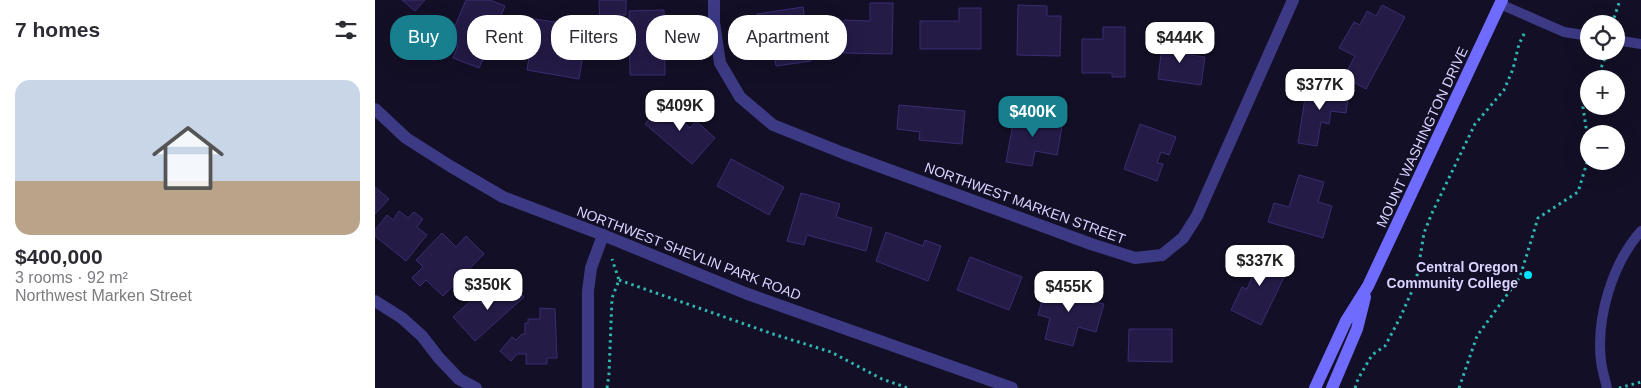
<!DOCTYPE html>
<meta charset="utf-8">
<style>
body{margin:0;font-family:Arial,sans-serif;background:#f7f7f7;color:#2b2b33;height:100vh;display:flex;flex-direction:column;font-size:19px;white-space:nowrap}
*{box-sizing:border-box;margin:0}
p{font-size:16px;color:#7c7c81}
.icon{flex:none;width:28px;height:28px;fill:none;stroke:currentColor;stroke-width:2;stroke-linecap:round;stroke-linejoin:round}
.map{position:relative;flex:1;overflow:hidden}
.drawer{display:flex;flex-direction:column;background:#fff;width:375px}
.drawer>*{flex:none}
.banner{position:absolute;left:15px;top:15px;width:475px;height:45px;display:flex;gap:10px}
.controls{position:absolute;left:1205px;top:15px;display:grid;gap:10px}
.controls a{display:grid;place-items:center;width:45px;height:45px;border-radius:50%;background:#fff;box-shadow:0 5px 20px #0002;font-size:25px}
.price{position:absolute;translate:-50% -42px;padding:0 11px;border-radius:10px;background:#fff;color:#222;font-size:16px;line-height:32px;filter:drop-shadow(0 1px 2px #0008)}
.price::after{content:'';position:absolute;left:50%;top:30px;width:15px;height:11px;margin-left:-8px;background:inherit;clip-path:polygon(0 0,100% 0,50% 100%)}
.price.active{background:#187f8f;color:#fff}
ul{padding:0;list-style:none}
li{display:grid;align-content:center;gap:10px;height:265px;padding:0 15px}
li+li{border-top:1px solid #e1e1e2}
li span{display:grid;place-items:center;height:155px;border-radius:15px;color:#555}
li>.icon{margin-inline-start:auto}
span .icon{width:90px;height:90px;fill:#fffc;stroke-width:1}
li b{font-size:21px}
h2{display:flex;justify-content:space-between;align-items:center;height:60px;padding:0 15px;font-size:21px}
.chip{padding:0 18px;border-radius:20px;background:#fff;box-shadow:0 5px 20px #0002;font-size:18px;line-height:45px}
.chip.active{background:#187f8f;color:#fff}
main{display:flex;flex:1;min-height:0}
.map>svg:first-child{display:block}
.building{fill:#241b47;stroke:#3b2d73}
.lines{fill:none;stroke-linecap:round;stroke-linejoin:round}
.path{stroke:#2fb8b0;stroke-width:3;stroke-dasharray:2.5 4;stroke-linecap:butt}
.service{stroke:#3d3a85;stroke-width:10}
.minor{stroke:#3d3a85;stroke-width:12}
.tertiary{stroke:#3d3a85;stroke-width:12}
.secondary{stroke:#6f6bff;stroke-width:12}
.poi-dot{fill:#00e5ff;stroke:#130f26;stroke-width:2}
.labels{text-anchor:middle;stroke-width:4.5;stroke-linejoin:round;paint-order:stroke}
.street-label{font-size:14px;fill:#d9d4ff;stroke:#130f26}
.poi-label{font-size:14px;font-weight:bold;fill:#d9d4ff;stroke:#130f26;text-anchor:end}
</style>
<main>
<section class="drawer">
<h2>7 homes<svg class="icon" aria-label="filters" viewBox="0 0 24 24"><path d="M4 7h16M4 17h16"/><circle cx="9" cy="7" r="2"/><circle cx="15" cy="17" r="2"/></svg></h2>
<ul>
<li><span style="background:linear-gradient(#c9d6e8 65%,#b9a48a 0)"><svg class="icon" aria-label="home" viewBox="0 0 24 24"><path d="M3 11l9-7 9 7M6 9v11h12V9"/></svg></span><div><b>$400,000</b><p>3 rooms · 92 m²</p><p>Northwest Marken Street</p></div></li>
</ul>
</section>
<div class="map">
<svg width="1266" height="388" viewBox="0 0 1266 388">
<rect width="100%" height="100%" fill="#130f26"/>
<path class="building" d="M 27,0 L 50,0 L 40,11 Z
M 91,0 L 115,0 L 130,6 L 104,68 L 78,58 L 83,46 L 73,42 Z
M 224,0 L 251,0 L 251,15 L 243,15 L 244,26 L 225,27 Z
M 495,3 L 518,3 L 517,54 L 468,53 L 469,20 L 495,21 Z
M 643,5 L 672,6 L 672,16 L 686,16 L 685,56 L 642,55 Z
M 1007,5 L 1030,17 L 991,89 L 969,77 L 980,56 L 964,48 L 979,22 L 985,25 L 992,11 L 1001,16 Z
M 428,7 L 436,61 L 401,66 L 396,36 L 386,37 L 382,14 Z
M 584,8 L 606,8 L 606,49 L 545,49 L 545,21 L 584,21 Z
M 289,10 L 290,75 L 255,75 L 254,11 Z
M 160,19 L 186,23 L 187,19 L 213,23 L 204,79 L 152,70 Z
M 728,27 L 750,27 L 750,77 L 737,77 L 737,73 L 707,73 L 707,39 L 728,39 Z
M 788,38 L 809,41 L 807,54 L 830,57 L 826,85 L 783,79 Z
M 932,85 L 974,92 L 971,113 L 956,111 L 954,124 L 946,122 L 942,146 L 923,143 Z
M 292,98 L 310,115 L 306,120 L 315,128 L 321,121 L 340,138 L 317,164 L 270,124 Z
M 524,105 L 590,111 L 587,144 L 544,140 L 545,132 L 522,129 Z
M 640,112 L 688,121 L 682,155 L 660,151 L 657,166 L 631,162 Z
M 765,124 L 801,137 L 794,155 L 786,152 L 782,163 L 788,164 L 782,181 L 749,169 Z
M 356,159 L 409,187 L 394,215 L 342,186 Z
M 924,175 L 949,182 L 943,202 L 957,206 L 948,238 L 893,222 L 899,203 L 914,207 Z
M 0,187 L 14,199 L 0,214 Z
M 426,193 L 465,204 L 461,217 L 497,228 L 491,251 L 432,235 L 429,245 L 412,241 Z
M 24,211 L 33,218 L 39,212 L 48,219 L 42,227 L 52,235 L 31,261 L 0,236 L 0,230 L 12,215 L 18,220 Z
M 511,232 L 548,246 L 550,240 L 566,246 L 553,281 L 501,261 Z
M 67,233 L 81,247 L 91,236 L 109,254 L 68,296 L 51,280 L 45,286 L 37,278 L 48,267 L 41,260 Z
M 877,249 L 914,267 L 886,325 L 856,310 L 867,287 L 872,289 L 878,275 L 867,270 Z
M 595,257 L 647,277 L 634,310 L 582,290 Z
M 133,280 L 149,297 L 100,341 L 78,317 L 100,297 L 107,304 Z
M 672,283 L 714,294 L 713,300 L 729,304 L 721,332 L 703,327 L 698,346 L 670,339 L 675,318 L 663,315 Z
M 165,308 L 180,309 L 182,358 L 172,358 L 172,364 L 151,364 L 151,354 L 142,354 L 136,361 L 125,351 L 137,337 L 141,340 L 147,334 L 150,334 L 150,323 L 153,323 L 153,319 L 165,319 Z
M 754,329 L 797,329 L 797,362 L 753,361 Z"/>
<g class="lines">
<path class="path" d="M 1237,24 L 1245,0
M 1221,79 L 1229,61 L 1230,51
M 1214,95 L 1208,107 L 1214,148
M 244,280 L 398,334 L 456,352 L 507,379 L 533,388
M 232,388 L 234,374 L 237,298 L 244,280 L 237,259
M 980,388 L 983,379 L 997,355 L 1010,346 L 1025,318 L 1041,282 L 1049,233 L 1057,213 L 1100,124 L 1129,90 L 1138,69 L 1144,44 L 1150,32
M 1084,388 L 1102,336 L 1145,277 L 1163,218 L 1203,192 L 1214,156
M 1244,388 L 1266,382"/>
<path class="service" d="M 1125,4 L 1189,32 L 1214,36
M 1241,40 L 1266,44
M 1232,388 C 1230,379 1227,370 1226,361 C 1221,318 1237,264 1266,231"/>
<path class="minor" d="M 339,0 L 339,22 L 345,63 L 365,97 L 398,125 L 468,153 L 716,244 L 760,258 L 787,255 L 808,238 L 822,216 L 918,0
M 0,301 L 27,318 L 47,336 L 64,358 L 84,379 L 101,388
M 213,388 L 213,291 L 216,268 L 228,235"/>
<path class="tertiary" d="M 0,109 L 31,138 L 75,166 L 128,197 L 228,235 L 370,293 L 637,388"/>
<path class="secondary" d="M 940,388 L 971,321 L 993,286 L 1127,0
M 957,388 L 982,329 L 990,297"/>
</g>
<circle class="poi-dot" cx="1153" cy="275" r="5"/>
<g class="labels">
<g class="street-label">
<text transform="translate(1047 137) rotate(-65)" y="5">MOUNT WASHINGTON DRIVE</text>
<text transform="translate(650 203) rotate(20)" y="5">NORTHWEST MARKEN STREET</text>
<text transform="translate(314 253) rotate(21)" y="5">NORTHWEST SHEVLIN PARK ROAD</text>
</g>
<g class="poi-label">
<text x="1143" y="272">Central Oregon<tspan x="1143" dy="16">Community College</tspan></text>
</g>
</g>
</svg>
<div class="controls">
<a><svg class="icon" aria-label="locate" viewBox="0 0 24 24"><circle cx="12" cy="12" r="6"/><path d="M12 2v4M12 18v4M2 12h4M18 12h4"/></svg></a>
<a>+</a>
<a>−</a>
</div>
<b class="price" style="left:805px;top:64px">$444K</b>
<b class="price" style="left:945px;top:111px">$377K</b>
<b class="price" style="left:305px;top:132px">$409K</b>
<b class="price active" style="left:658px;top:138px">$400K</b>
<b class="price" style="left:885px;top:287px">$337K</b>
<b class="price" style="left:113px;top:311px">$350K</b>
<b class="price" style="left:694px;top:313px">$455K</b>
<div class="banner">
<a class="chip active">Buy</a>
<a class="chip">Rent</a>
<a class="chip">Filters</a>
<a class="chip">New</a>
<a class="chip">Apartment</a>
</div>
</div>
</main>
